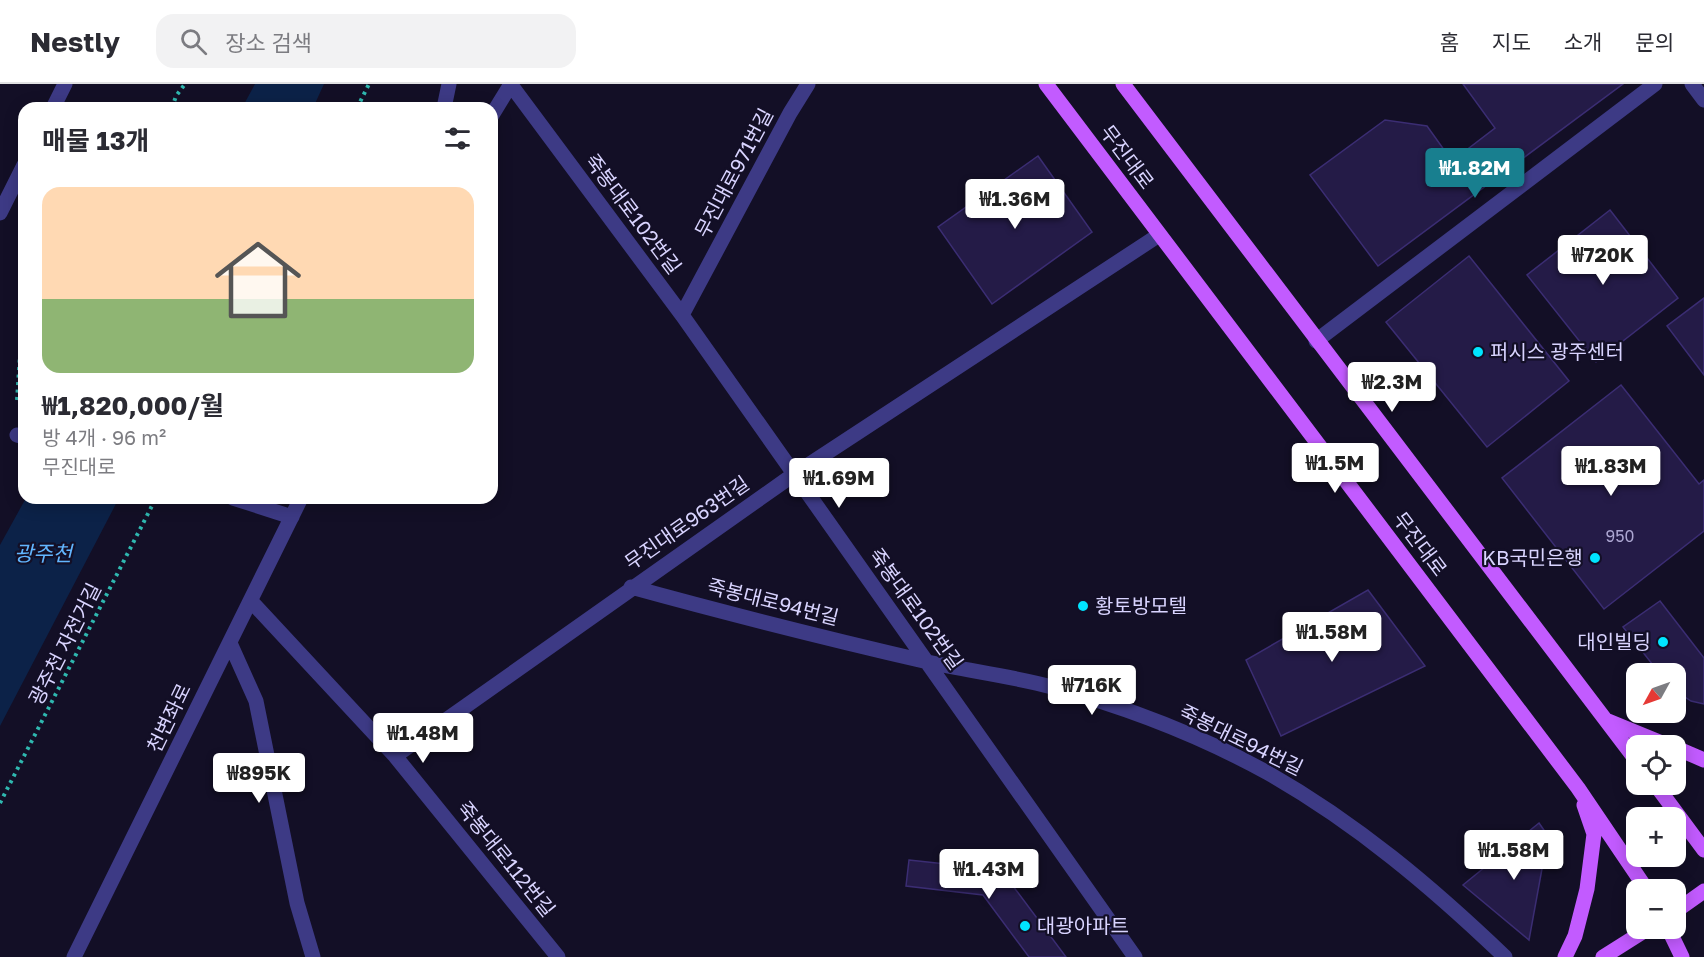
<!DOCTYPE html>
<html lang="ko">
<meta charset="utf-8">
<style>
body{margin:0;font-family:"Golos Text","Noto Sans KR",sans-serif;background:#f2f2f3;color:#2b2b33;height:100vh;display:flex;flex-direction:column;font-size:22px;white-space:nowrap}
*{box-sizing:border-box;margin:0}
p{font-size:20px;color:#7c7c81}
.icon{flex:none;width:33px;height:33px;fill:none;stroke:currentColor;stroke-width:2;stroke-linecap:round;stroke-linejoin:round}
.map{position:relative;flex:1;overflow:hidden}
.panel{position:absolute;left:18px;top:18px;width:480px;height:402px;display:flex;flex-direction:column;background:#fff;border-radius:18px;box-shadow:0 3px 15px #0003}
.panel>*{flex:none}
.needle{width:39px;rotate:230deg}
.fabs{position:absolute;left:1626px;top:579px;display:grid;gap:12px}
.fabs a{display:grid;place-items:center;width:60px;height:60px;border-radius:12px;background:#fff;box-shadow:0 3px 15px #0003;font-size:30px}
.price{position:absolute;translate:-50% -51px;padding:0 14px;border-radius:6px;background:#fff;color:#222;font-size:20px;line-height:39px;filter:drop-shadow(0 2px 3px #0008)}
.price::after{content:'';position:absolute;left:50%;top:36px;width:18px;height:14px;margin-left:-9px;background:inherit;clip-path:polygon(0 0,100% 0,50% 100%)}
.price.on{background:#187f8f;color:#fff}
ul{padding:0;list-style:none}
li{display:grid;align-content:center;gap:12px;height:318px;padding:0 24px}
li+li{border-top:2px solid #e1e1e2}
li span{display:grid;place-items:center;height:186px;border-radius:18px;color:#555}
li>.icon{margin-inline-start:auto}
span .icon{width:108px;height:108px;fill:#fffc;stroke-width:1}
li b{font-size:26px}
h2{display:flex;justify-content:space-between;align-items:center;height:72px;padding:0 24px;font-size:26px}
header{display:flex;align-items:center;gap:36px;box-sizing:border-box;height:84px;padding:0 30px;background:#fff;border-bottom:2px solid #e1e1e2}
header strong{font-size:28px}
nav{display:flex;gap:33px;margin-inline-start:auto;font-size:21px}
.search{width:420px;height:54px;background:#f2f2f3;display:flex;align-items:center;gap:15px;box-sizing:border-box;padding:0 21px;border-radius:18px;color:#7c7c81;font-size:22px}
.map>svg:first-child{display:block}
.water{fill:#0c2248}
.building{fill:#241b47;stroke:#3b2d73;stroke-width:1.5}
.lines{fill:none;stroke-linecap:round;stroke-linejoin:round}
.path{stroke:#2fb8b0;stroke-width:4;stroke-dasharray:3 4.5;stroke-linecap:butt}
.minor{stroke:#3d3a85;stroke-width:15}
.major{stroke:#c25bff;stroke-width:15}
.poi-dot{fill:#00e5ff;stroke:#130f26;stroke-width:2}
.labels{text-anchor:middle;stroke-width:4.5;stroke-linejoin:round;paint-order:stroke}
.number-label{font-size:16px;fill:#aca6d1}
.street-label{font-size:20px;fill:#d9d4ff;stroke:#130f26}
.poi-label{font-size:20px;fill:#d9d4ff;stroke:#130f26;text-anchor:start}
.water-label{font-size:21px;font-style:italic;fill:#62b6ff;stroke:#130f26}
</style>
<header>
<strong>Nestly</strong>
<div class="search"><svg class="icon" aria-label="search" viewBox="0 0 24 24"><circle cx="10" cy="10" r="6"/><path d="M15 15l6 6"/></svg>장소 검색</div>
<nav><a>홈</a><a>지도</a><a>소개</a><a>문의</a></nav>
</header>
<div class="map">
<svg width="1704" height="873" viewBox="0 0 1704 873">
<rect width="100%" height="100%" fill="#130f26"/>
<path class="water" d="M 255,0 L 324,0 L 313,24 L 242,24 Z
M 26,414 L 119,414 L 0,642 L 0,461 Z"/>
<path class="building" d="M 1463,0 L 1623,0 L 1378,182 L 1310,91 L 1385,36 L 1427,42 L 1452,77 L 1495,44 Z
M 1038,72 L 1092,148 L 992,220 L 938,143 Z
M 1610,126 L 1678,214 L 1596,278 L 1527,191 Z
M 1469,172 L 1569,297 L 1487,363 L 1386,238 Z
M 1469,172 L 1569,297 L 1487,363 L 1386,238 Z
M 1704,214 L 1704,291 L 1667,242 Z
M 1621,301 L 1699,400 L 1704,396 L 1704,447 L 1604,525 L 1502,394 Z
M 1368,506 L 1425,582 L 1281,652 L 1246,576 Z
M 1660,517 L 1704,574 L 1704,620 L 1691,617 L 1676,607 L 1676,590 L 1660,590 L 1623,543 Z
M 1539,739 L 1548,752 L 1529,856 L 1463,801 Z
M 909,776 L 1001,786 L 1066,873 L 1029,873 L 983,811 L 906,802 Z"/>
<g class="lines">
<path class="path" d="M 172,24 L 176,12 L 185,0
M 357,24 L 369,0
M 17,316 L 20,271 L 24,261
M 0,719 L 156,414"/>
<path class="minor" d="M 1692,0 L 1704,16
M 511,1 L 682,231 L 1135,873
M 53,24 L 65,0
M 444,24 L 449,0
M 492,31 L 511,0
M 0,129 L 24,81
M 682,231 L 790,29 L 808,0
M 1316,257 L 1655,0
M 17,351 L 24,353
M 233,414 L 292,433
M 631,503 C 729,530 829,555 928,578 C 969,587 1011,592 1052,603 C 1126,623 1201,652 1268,689 C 1356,739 1432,803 1505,873
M 251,517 L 395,672 L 558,873
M 230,559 L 256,617 L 297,819 L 313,873
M 395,672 L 793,391 L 1159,151
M 74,873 L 301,414"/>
<path class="major" d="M 1046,0 L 1578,704 L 1647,806
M 1123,0 L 1636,676
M 1608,637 L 1669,662
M 1676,664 L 1704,676
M 1655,700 L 1704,766
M 1676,827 L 1704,807
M 1668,844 L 1682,873
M 1565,873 L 1575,852 L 1587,805 L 1594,750 L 1584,721
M 1603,873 L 1649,844"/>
</g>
<g class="poi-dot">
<circle cx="1478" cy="268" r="6"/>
<circle cx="1595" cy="474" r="6"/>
<circle cx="1083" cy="522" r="6"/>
<circle cx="1663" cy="558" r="6"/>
<circle cx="1025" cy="842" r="6"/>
</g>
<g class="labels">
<g class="number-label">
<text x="1620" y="458">950</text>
</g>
<g class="street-label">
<text transform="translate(1127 73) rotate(53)" y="7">무진대로</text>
<text transform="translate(734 89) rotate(-62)" y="7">무진대로971번길</text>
<text transform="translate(633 130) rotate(53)" y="7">죽봉대로102번길</text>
<text transform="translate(687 439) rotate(-35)" y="7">무진대로963번길</text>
<text transform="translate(1420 460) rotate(53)" y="7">무진대로</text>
<text transform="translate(773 518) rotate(14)" y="7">죽봉대로94번길</text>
<text transform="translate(916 525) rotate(54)" y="7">죽봉대로102번길</text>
<text transform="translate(65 560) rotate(-63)" y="7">광주천 자전거길</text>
<text transform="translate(169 634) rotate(-64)" y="7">천변좌로</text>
<text transform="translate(1241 656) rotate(26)" y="7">죽봉대로94번길</text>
<text transform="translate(506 775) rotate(51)" y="7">죽봉대로112번길</text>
</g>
<g class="poi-label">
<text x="1490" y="275">퍼시스 광주센터</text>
<text x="1583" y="481" text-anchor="end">KB국민은행</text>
<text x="1095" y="529">황토방모텔</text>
<text x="1651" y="565" text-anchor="end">대인빌딩</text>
<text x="1037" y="849">대광아파트</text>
</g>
<g class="water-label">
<text x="43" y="477">광주천</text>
</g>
</g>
</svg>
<div class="fabs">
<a><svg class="needle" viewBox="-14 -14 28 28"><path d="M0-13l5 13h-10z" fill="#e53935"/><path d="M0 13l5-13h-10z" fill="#7c7c81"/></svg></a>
<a><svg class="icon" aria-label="locate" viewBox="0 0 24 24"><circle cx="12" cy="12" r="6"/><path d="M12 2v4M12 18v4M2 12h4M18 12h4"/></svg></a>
<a>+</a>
<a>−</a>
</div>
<b class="price on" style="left:1475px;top:115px">₩1.82M</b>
<b class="price" style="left:1015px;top:146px">₩1.36M</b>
<b class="price" style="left:1603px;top:202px">₩720K</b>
<b class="price" style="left:1392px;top:329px">₩2.3M</b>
<b class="price" style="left:1335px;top:410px">₩1.5M</b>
<b class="price" style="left:1611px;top:413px">₩1.83M</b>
<b class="price" style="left:839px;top:425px">₩1.69M</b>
<b class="price" style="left:1332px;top:579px">₩1.58M</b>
<b class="price" style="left:1092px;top:632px">₩716K</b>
<b class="price" style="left:423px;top:680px">₩1.48M</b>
<b class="price" style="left:259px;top:720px">₩895K</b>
<b class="price" style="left:1514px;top:797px">₩1.58M</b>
<b class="price" style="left:989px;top:816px">₩1.43M</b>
<section class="panel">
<h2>매물 13개<svg class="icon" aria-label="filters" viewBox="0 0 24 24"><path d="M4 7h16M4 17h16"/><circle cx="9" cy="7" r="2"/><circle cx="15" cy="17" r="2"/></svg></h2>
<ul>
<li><span style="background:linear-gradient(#ffd9b3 60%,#8fb573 0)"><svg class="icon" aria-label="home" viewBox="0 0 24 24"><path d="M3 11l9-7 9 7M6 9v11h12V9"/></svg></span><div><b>₩1,820,000/월</b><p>방 4개 · 96 m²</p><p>무진대로</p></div></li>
</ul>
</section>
</div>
